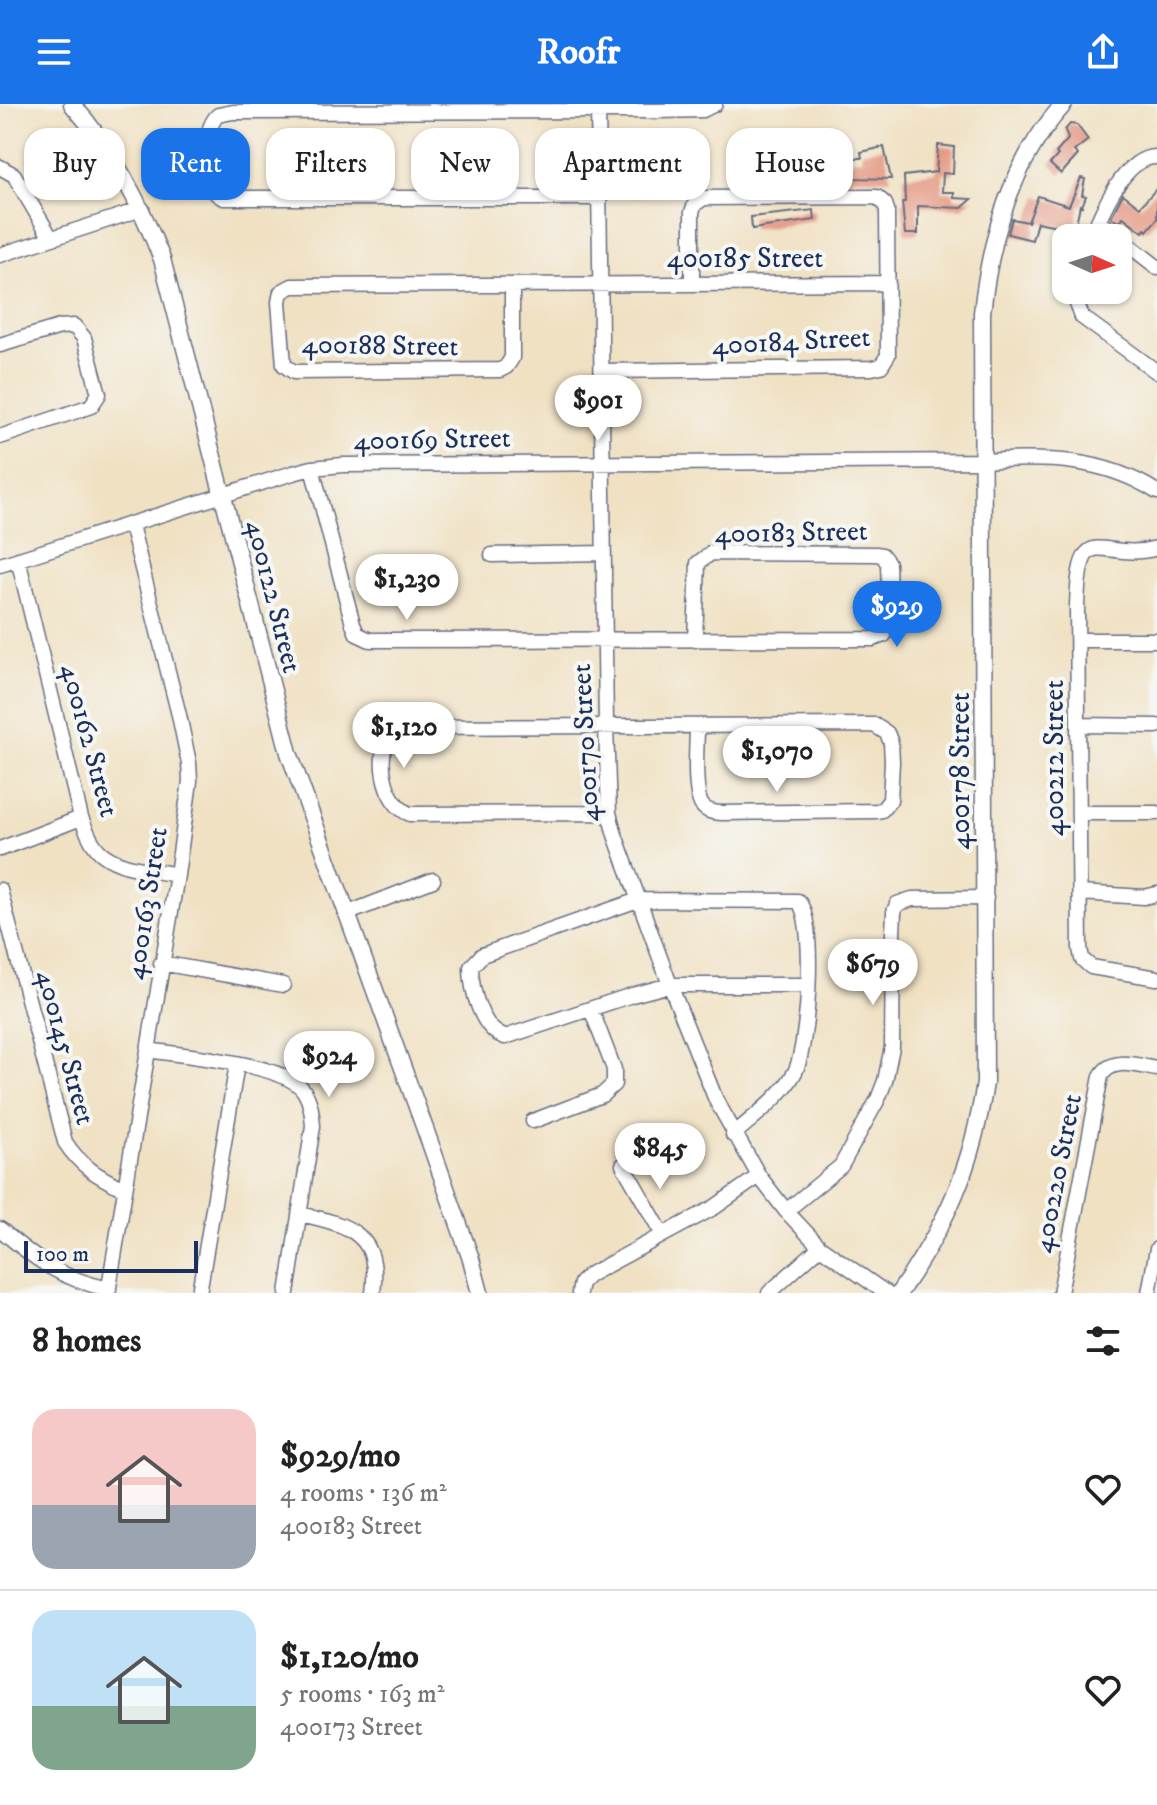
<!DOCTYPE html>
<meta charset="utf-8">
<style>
body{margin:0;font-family:"IM FELL DW Pica",serif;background:#f2f2f2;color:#222;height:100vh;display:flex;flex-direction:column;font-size:30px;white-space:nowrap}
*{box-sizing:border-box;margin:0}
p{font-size:26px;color:#767676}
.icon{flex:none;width:44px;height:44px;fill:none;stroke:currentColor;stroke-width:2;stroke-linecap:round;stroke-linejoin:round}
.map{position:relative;height:1189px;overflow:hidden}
.sheet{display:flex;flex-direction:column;background:#fff;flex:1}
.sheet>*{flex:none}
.hud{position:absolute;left:24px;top:24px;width:1110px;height:72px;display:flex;gap:16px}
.needle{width:52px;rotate:93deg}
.tools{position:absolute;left:1052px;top:120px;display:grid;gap:16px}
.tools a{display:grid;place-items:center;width:80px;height:80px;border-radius:16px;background:#fff;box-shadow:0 2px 6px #0004;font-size:40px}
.scale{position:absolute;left:24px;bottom:20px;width:174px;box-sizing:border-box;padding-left:8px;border:4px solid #1b2f5e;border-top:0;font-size:22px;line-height:28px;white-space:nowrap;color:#1b2f5e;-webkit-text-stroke:6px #f6f6f2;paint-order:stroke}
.price{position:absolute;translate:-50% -68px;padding:0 18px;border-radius:28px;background:#fff;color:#222;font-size:26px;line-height:52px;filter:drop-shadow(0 2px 4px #0008)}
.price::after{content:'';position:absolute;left:50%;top:48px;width:24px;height:18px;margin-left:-12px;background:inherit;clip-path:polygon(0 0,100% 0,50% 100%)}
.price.selected{background:#1a73e8;color:#fff}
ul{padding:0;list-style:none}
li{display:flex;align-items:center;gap:24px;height:200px;padding:0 32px}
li+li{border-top:2px solid #e0e0e0}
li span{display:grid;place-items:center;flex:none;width:224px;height:160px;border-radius:24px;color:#555}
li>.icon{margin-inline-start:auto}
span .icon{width:96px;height:96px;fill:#fffc;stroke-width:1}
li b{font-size:34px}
h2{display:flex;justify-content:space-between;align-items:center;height:96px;padding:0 32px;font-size:34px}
.chip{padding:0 28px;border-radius:24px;background:#fff;box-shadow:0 2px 6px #0004;font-size:28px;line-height:72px}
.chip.selected{background:#1a73e8;color:#fff}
header{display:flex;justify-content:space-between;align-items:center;height:104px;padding:0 32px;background:#1a73e8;color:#fff;font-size:36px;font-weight:700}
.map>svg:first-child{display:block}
.building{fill:#e4937d}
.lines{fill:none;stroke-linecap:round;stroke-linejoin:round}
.minor-casing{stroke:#666d81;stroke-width:17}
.tertiary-casing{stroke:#666d81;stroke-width:19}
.minor{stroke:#fff;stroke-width:14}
.tertiary{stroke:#fff;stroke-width:16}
.labels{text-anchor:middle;stroke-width:8;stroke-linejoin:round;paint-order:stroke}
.street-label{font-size:28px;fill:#1b2f5e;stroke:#f6f6f2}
</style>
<header><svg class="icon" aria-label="menu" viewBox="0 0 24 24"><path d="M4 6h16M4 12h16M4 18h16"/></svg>Roofr<svg class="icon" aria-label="share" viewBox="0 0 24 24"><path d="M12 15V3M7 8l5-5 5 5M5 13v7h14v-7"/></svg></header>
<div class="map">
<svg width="1157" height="1189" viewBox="0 0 1157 1189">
<rect width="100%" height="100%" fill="#f6f6f2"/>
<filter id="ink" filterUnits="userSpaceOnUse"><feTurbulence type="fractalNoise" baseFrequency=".0125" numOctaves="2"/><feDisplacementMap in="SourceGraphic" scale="16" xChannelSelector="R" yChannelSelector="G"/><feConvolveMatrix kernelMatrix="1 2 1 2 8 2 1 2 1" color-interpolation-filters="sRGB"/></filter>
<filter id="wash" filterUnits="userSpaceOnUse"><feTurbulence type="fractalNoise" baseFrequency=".006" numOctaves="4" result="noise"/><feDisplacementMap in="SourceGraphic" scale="32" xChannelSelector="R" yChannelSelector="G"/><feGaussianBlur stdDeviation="1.8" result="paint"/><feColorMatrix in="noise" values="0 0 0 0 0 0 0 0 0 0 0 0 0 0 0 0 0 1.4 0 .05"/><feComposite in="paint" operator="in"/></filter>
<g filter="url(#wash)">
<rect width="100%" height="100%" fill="#f0e1c3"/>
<g id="blocks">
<path class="building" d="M 1070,20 L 1077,21 L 1088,36 L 1074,47 L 1078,51 L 1061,70 L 1050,60 L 1058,51 L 1056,49 L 1068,35 L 1065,26 Z
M 938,41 L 954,43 L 953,70 L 943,69 L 942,88 L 954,88 L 954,94 L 972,95 L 962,104 L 918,102 L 918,130 L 905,130 L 902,98 L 905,98 L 904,72 L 936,68 Z
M 884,43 L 891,75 L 851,74 L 851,79 L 839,81 L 835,62 L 851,59 L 853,54 L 862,54 L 861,48 Z
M 1081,74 L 1085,75 L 1082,91 L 1086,92 L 1082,102 L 1080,101 L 1073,134 L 1062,131 L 1064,126 L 1062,123 L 1037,118 L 1032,136 L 1008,130 L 1012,115 L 1028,118 L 1038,92 L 1069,102 Z
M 1157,84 L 1157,115 L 1147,127 L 1145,125 L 1143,128 L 1123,113 L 1119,119 L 1111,113 L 1123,90 L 1140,103 Z
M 814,106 L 815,116 L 752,125 L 751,113 Z"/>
</g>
</g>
<g filter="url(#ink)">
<use href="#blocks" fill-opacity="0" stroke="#666d81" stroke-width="2"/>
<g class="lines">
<defs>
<path id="minor" d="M 598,0 L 606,623 L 609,709 L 615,731 L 670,881 L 716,996 L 759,1072 L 786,1107 L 820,1143 L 886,1189
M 0,63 L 14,71 L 51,134
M 600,94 L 224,94 C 200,87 201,26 218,11 L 233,8 L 657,7 L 703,6 L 715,0
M 1098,117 L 1157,163
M 1091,134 C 1101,109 1125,51 1157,53
M 0,151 L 142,105
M 512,181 L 512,254 L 506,263 L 500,266 L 294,268 L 284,261 L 279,198 L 281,188 L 292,182 L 888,179
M 1077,186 L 1076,197 L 1082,213 L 1157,268
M 0,241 L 60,223 L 74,222 L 84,234 L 99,290 L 91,302 L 0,333
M 602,267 L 872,264 L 881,262 L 888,251 L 887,106 L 885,100 L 877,93 L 704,94 L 695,100 L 692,108 L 692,179
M 312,364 L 353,520 L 357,530 L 370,536 L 873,535 L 884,531 L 890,522 L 888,459 L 882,451 L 876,450 L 711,449 L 698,459 L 695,536
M 1157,444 C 1101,460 1080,410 1077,502 L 1080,844 L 1082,855 L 1091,863 L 1157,874
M 492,451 L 604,449
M 18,455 L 81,714 C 87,727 92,743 104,751 C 122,765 155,766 177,771
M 0,461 L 293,369 L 312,364 L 343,361 L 982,357 C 1044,353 1103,353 1157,388
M 1078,536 L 1157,536
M 1078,621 L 1157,622
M 609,709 L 410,710 C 383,700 374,648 392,628 L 410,623 L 874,621 L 887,629 L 891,639 L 892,658 L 890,696 L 882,706 L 876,707 L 723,709 C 715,709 705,707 701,700 C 693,684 697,641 697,623
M 1079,709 L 1157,709
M 0,745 L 81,714
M 0,786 L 65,1038 C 80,1062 99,1073 124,1085
M 1080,789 L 1144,793 L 1157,790
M 346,810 L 433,776
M 161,859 L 283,881
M 148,946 C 183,952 285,959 304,987 C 311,998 312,1010 313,1022 L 287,1189
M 533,1017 L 602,991 L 614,980 L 614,965 L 591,905
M 733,1031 C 754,1012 781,994 795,968 C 808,943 817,817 798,797 L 638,796 L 482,851 L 471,863 C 471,885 481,926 505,933 L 632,891 L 670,881 L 807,881
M 623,1061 L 663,1131
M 786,1107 L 841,1062 L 878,995 L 885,977 L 892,943 L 893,830 L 894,808 L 897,800 L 912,795 L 986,794
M 300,1110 C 350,1121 381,1130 373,1189
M 0,1125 C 36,1156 61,1175 109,1185
M 108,1189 L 177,771 L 190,677 L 189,659 L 179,611 L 131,421
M 199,1189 L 237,960
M 579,1189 L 581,1179 L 589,1171 L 715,1103 L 759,1072
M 769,1189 L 820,1143
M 1060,1189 L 1101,972 C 1112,952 1138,962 1157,965
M 1149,1189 L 1157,1145"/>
<path id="tertiary" d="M 72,0 C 113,47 139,97 162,155 L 289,649 L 429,1036 L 471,1155 L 480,1189
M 899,1189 C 947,1119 972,1064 985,979 L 982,209 C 990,134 1012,57 1064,0"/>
</defs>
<use href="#minor" class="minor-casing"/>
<use href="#tertiary" class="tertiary-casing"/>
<use href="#minor" class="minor"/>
<use href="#tertiary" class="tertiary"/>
</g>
</g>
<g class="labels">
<g class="street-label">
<text x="745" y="163">400185 Street</text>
<text transform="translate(791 236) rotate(-3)" y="10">400184 Street</text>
<text transform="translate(380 240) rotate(1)" y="10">400188 Street</text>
<text transform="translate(432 334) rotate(-1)" y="10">400169 Street</text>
<text transform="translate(791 427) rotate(-1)" y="10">400183 Street</text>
<text transform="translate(275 492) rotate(76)" y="10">400122 Street</text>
<text transform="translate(91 636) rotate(75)" y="10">400162 Street</text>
<text transform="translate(584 639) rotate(-93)" y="10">400170 Street</text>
<text transform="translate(1053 654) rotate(-90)" y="10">400212 Street</text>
<text transform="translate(959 667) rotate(-90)" y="10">400178 Street</text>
<text transform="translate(145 799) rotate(-81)" y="10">400163 Street</text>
<text transform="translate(67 943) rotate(75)" y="10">400145 Street</text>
<text transform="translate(1056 1069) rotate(-79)" y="10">400220 Street</text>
</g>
</g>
</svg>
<div class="tools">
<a><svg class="needle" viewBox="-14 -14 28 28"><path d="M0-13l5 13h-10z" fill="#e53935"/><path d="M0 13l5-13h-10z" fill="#767676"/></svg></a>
</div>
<div class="scale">100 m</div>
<b class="price" style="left:598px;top:339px">$901</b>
<b class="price" style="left:407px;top:518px">$1,230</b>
<b class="price selected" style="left:897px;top:545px">$929</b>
<b class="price" style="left:404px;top:666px">$1,120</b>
<b class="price" style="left:777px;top:690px">$1,070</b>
<b class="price" style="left:873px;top:903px">$679</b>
<b class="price" style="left:329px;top:995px">$924</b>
<b class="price" style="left:660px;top:1087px">$845</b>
<div class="hud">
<a class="chip">Buy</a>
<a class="chip selected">Rent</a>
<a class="chip">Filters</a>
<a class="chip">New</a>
<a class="chip">Apartment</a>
<a class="chip">House</a>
</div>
</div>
<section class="sheet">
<h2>8 homes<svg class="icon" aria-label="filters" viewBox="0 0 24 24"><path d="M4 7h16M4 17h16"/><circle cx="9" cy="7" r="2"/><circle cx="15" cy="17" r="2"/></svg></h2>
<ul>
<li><span style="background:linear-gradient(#f6c9c9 60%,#9aa5b1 0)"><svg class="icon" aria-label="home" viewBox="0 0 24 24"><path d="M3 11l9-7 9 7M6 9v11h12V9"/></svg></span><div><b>$929/mo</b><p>4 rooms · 136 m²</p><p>400183 Street</p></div><svg class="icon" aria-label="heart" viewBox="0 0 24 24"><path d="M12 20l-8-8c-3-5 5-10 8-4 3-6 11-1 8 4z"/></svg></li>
<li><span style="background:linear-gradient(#bfe0f5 60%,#7fa58c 0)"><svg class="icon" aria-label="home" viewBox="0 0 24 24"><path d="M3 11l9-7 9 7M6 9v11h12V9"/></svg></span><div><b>$1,120/mo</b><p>5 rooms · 163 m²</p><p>400173 Street</p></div><svg class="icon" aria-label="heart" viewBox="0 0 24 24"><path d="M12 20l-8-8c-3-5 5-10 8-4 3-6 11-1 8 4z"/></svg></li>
</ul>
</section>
